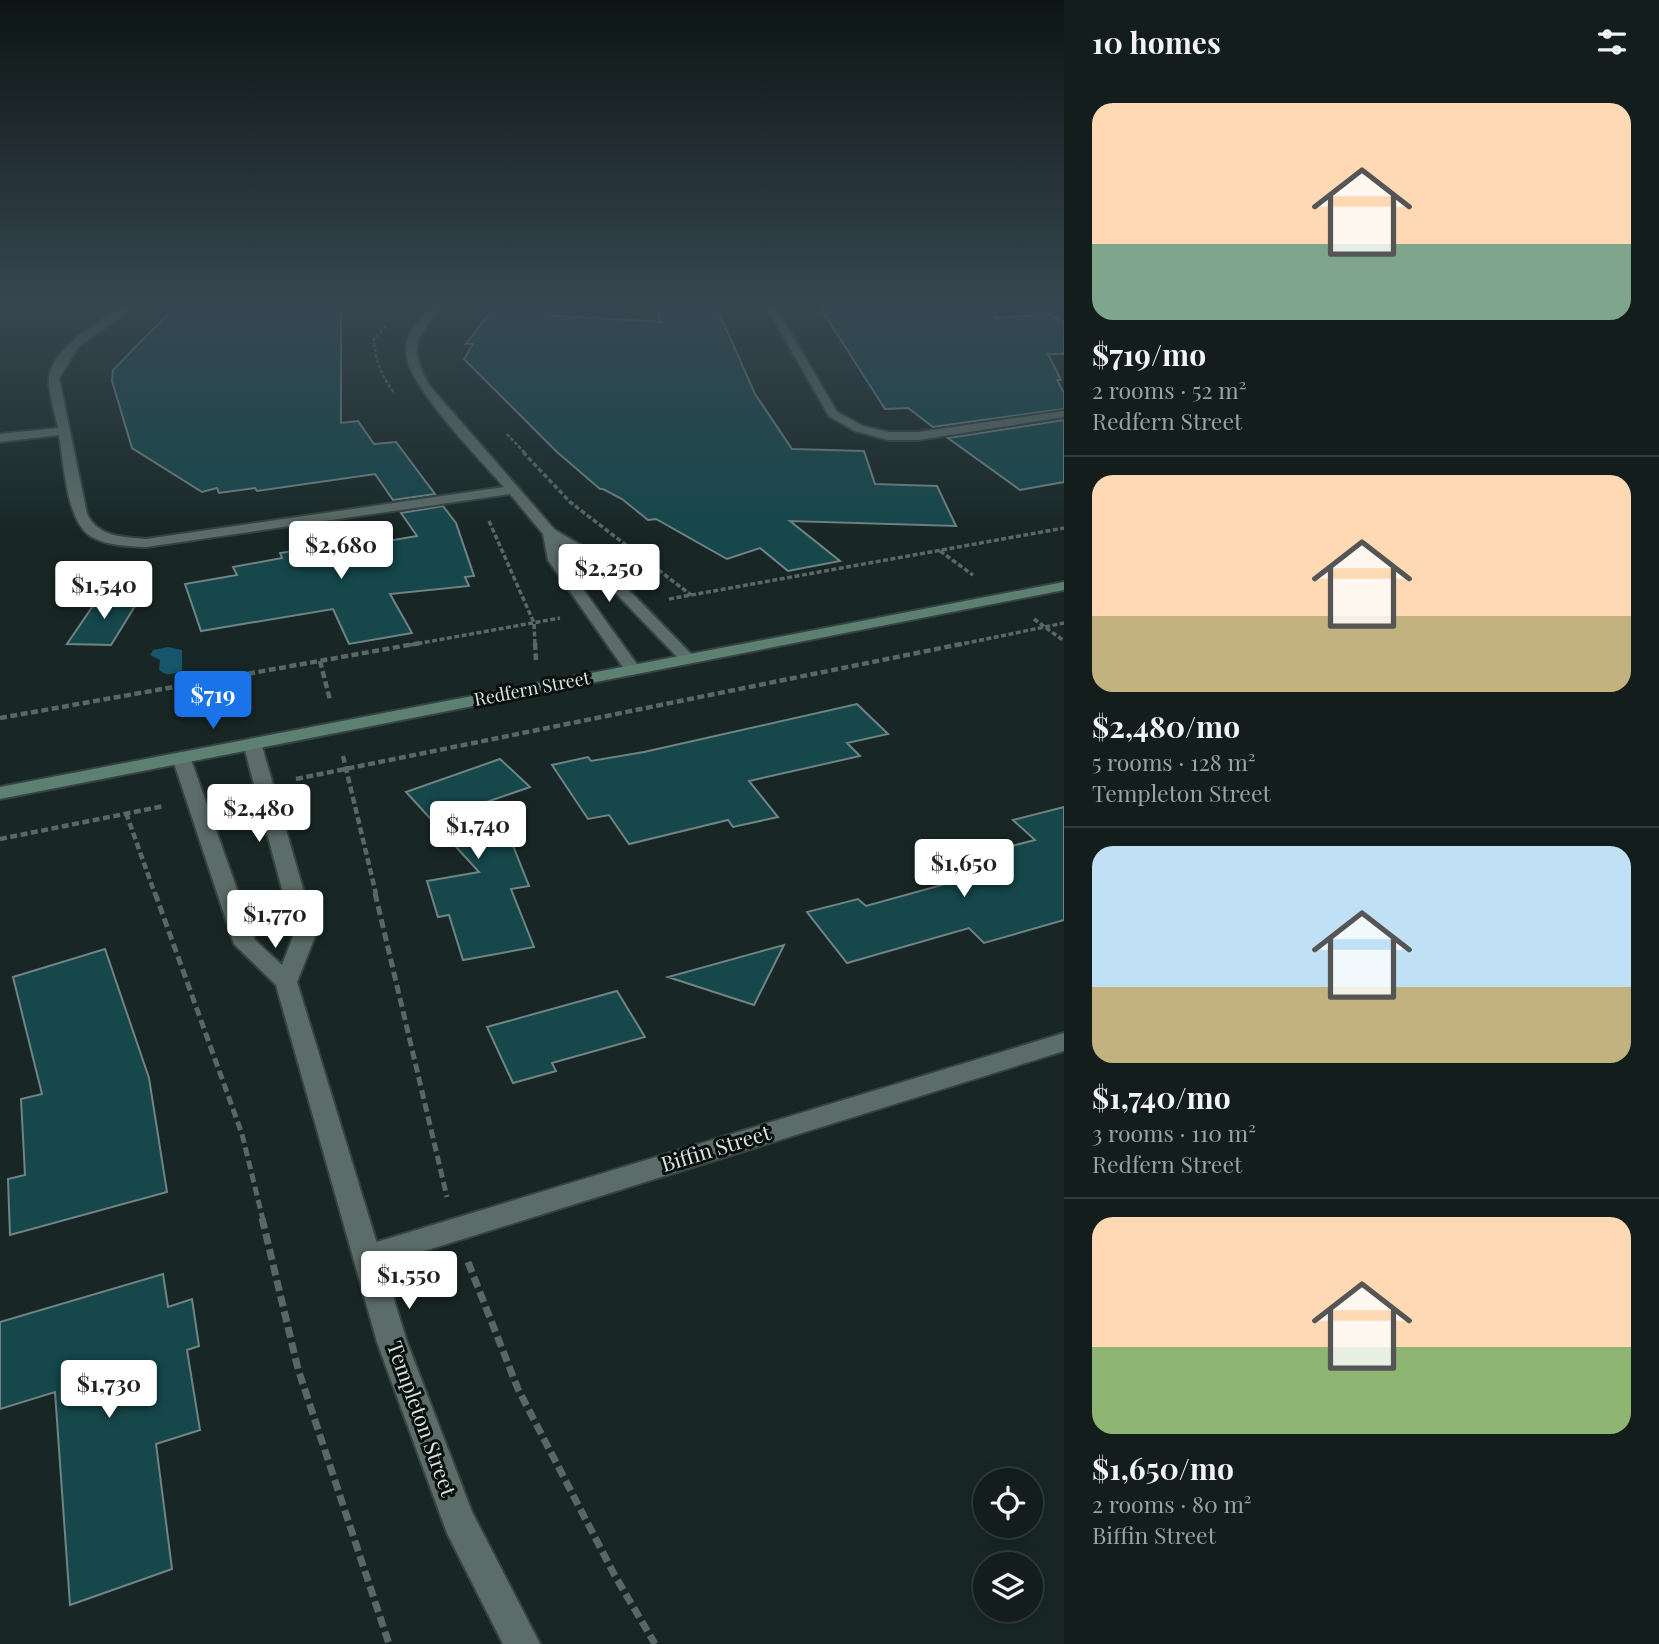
<!DOCTYPE html>
<meta charset="utf-8">
<style>
body{margin:0;font-family:"Playfair Display",serif;background:#1f2a29;color:#f1f3f6;height:100vh;display:flex;flex-direction:column;font-size:26px;white-space:nowrap}
*{box-sizing:border-box;margin:0}
p{font-size:23px;color:#9ca2a3}
.icon{flex:none;width:38px;height:38px;fill:none;stroke:currentColor;stroke-width:2;stroke-linecap:round;stroke-linejoin:round}
.map{position:relative;flex:1;overflow:hidden}
.sheet{display:flex;flex-direction:column;background:#121d1c;width:595px}
.sheet>*{flex:none}
.fabs{position:absolute;left:973px;top:1468px;display:grid;gap:14px}
.fabs a{display:grid;place-items:center;width:70px;height:70px;border-radius:50%;background:#121d1c;box-shadow:0 4px 18px #0003,0 0 0 2px #313b3b;font-size:35px}
.price{position:absolute;translate:-50% -60px;padding:0 16px;border-radius:7px;background:#fff;color:#222;font-size:23px;line-height:46px;filter:drop-shadow(0 2px 4px #0008)}
.price::after{content:'';position:absolute;left:50%;top:42px;width:21px;height:16px;margin-left:-10px;background:inherit;clip-path:polygon(0 0,100% 0,50% 100%)}
.price.selected{background:#1a73e8;color:#fff}
ul{padding:0;list-style:none}
li{display:grid;align-content:center;gap:14px;height:371px;padding:0 28px}
li+li{border-top:2px solid #313b3b}
li span{display:grid;place-items:center;height:217px;border-radius:21px;color:#555}
li>.icon{margin-inline-start:auto}
span .icon{width:126px;height:126px;fill:#fffc;stroke-width:1}
li b{font-size:30px}
h2{display:flex;justify-content:space-between;align-items:center;height:84px;padding:0 28px;font-size:30px}
main{display:flex;flex:1;min-height:0}
.map>svg:first-child{display:block}
.water{fill:#17566a}
.building{fill:#15474b;stroke:#718384;stroke-width:2}
.lines{fill:none;stroke-linecap:round;stroke-linejoin:round}
.minor-casing{stroke:#364341;stroke-width:4}
.tertiary-casing{stroke:#364341;stroke-width:4}
.secondary-casing{stroke:#364341;stroke-width:4}
.path-far4{stroke:#596765;stroke-width:2.5;stroke-dasharray:3.5 2;stroke-linecap:butt}
.path-far3{stroke:#596765;stroke-width:3.5;stroke-dasharray:5 2.5;stroke-linecap:butt}
.path-far2{stroke:#596765;stroke-width:4.5;stroke-dasharray:7 3.5;stroke-linecap:butt}
.path-far1{stroke:#596765;stroke-width:5;stroke-dasharray:9 4.5;stroke-linecap:butt}
.path{stroke:#596765;stroke-width:7;stroke-dasharray:11 5;stroke-linecap:butt}
.minor{fill:#5c6d69;fill-rule:evenodd}
.tertiary{fill:#5c6d69;fill-rule:evenodd}
.secondary{fill:#5c8072;fill-rule:evenodd}
.labels{text-anchor:middle;stroke-width:6;stroke-linejoin:round;paint-order:stroke}
.street-label{font-size:18px;fill:#d9e3e1;stroke:#080f0d}
.near-street-label{font-size:21px;fill:#d9e3e1;stroke:#080f0d}
</style>
<main>
<div class="map">
<svg width="1064" height="1644" viewBox="0 0 1064 1644">
<rect width="100%" height="100%" fill="#182725"/>
<path class="water" d="M 168,647 L 182,650 L 182,670 C 174,675 166,676 159,670 L 160,660 L 150,655 L 153,650 Z"/>
<path class="building" d="M 176,306 L 341,306 L 341,423 L 358,421 L 374,444 L 396,442 L 435,494 L 393,500 L 375,474 L 257,491 L 255,488 L 219,493 L 217,488 L 202,492 L 132,448 L 112,381 L 113,370 Z
M 495,306 L 552,306 L 545,315 L 661,322 L 656,306 L 716,306 L 755,394 L 792,449 L 864,451 L 875,484 L 937,486 L 956,526 L 790,521 L 840,561 L 788,571 L 760,548 L 727,559 L 656,519 L 648,520 L 622,499 L 603,489 L 600,489 L 557,452 L 464,359 L 473,344 L 466,344 Z
M 819,306 L 997,306 L 996,318 L 1050,314 L 1064,322 L 1064,354 L 1048,354 L 1061,380 L 1057,380 L 1064,393 L 1064,409 L 933,427 L 908,408 L 885,409 Z
M 1064,420 L 1064,482 L 1020,490 L 948,438 Z
M 443,506 L 456,523 L 474,576 L 465,577 L 469,586 L 390,594 L 412,633 L 349,644 L 333,609 L 201,631 L 185,584 L 237,575 L 233,567 L 282,558 L 280,553 L 314,548 L 317,553 L 417,536 L 401,513 Z
M 99,597 L 140,598 L 111,645 L 67,644 Z
M 857,704 L 888,734 L 847,743 L 860,756 L 749,781 L 778,817 L 733,827 L 728,820 L 629,844 L 609,815 L 588,819 L 552,765 L 588,757 L 591,761 L 644,752 Z
M 500,759 L 530,787 L 478,805 L 510,838 L 529,886 L 511,889 L 534,947 L 463,960 L 449,915 L 438,917 L 427,881 L 479,872 L 406,792 Z
M 1064,807 L 1064,920 L 984,943 L 969,928 L 847,963 L 807,912 L 858,899 L 866,906 L 978,875 L 961,859 L 1035,840 L 1013,820 Z
M 784,945 L 754,1005 L 668,977 Z
M 105,949 L 149,1078 L 167,1192 L 10,1235 L 8,1179 L 25,1175 L 21,1099 L 42,1094 L 13,977 Z
M 617,991 L 645,1037 L 552,1063 L 556,1071 L 513,1083 L 487,1027 Z
M 163,1274 L 168,1307 L 192,1299 L 199,1346 L 187,1350 L 200,1430 L 156,1444 L 172,1569 L 70,1605 L 55,1392 L 0,1409 L 0,1322 Z"/>
<g class="lines">
<defs>
<path id="minor" d="M 125,306 L 136,306 L 79,346 L 59,378 L 87,514 C 98,537 123,537 146,539 L 504,487 C 480,459 407,386 406,352 C 405,333 420,318 432,306 L 441,306 C 418,337 407,346 429,385 L 555,530 L 591,551 L 696,659 L 688,664 L 682,662 L 581,557 L 559,544 L 562,560 L 641,670 L 633,675 L 627,673 L 548,560 L 543,534 L 510,494 L 146,547 C 128,546 108,546 92,537 C 66,523 64,462 59,435 L 0,442 L 0,434 L 58,428 C 55,413 49,395 49,380 C 50,349 101,319 125,306 Z
M 766,306 L 775,306 L 837,412 L 863,426 L 888,432 L 918,432 L 1064,411 L 1064,417 L 918,440 L 888,440 L 855,431 L 829,416 Z
M 1064,1033 L 1064,1051 L 367,1269 L 357,1266 L 353,1257 L 357,1248 L 367,1245 Z"/>
<path id="tertiary" d="M 252,738 L 261,743 L 316,934 L 297,982 L 407,1342 L 472,1512 L 540,1644 L 503,1644 L 447,1533 L 377,1342 L 276,985 L 234,944 L 172,757 L 181,752 L 190,757 L 255,940 L 282,965 L 294,934 L 243,743 Z"/>
<path id="secondary" d="M 1064,582 L 1064,590 L 0,799 L 0,787 Z"/>
</defs>
<use href="#minor" class="minor-casing"/>
<use href="#tertiary" class="tertiary-casing"/>
<use href="#secondary" class="secondary-casing"/>
<path class="path-far4" d="M 386,326 L 374,339 C 375,361 382,377 395,394
M 507,434 L 525,453"/>
<path class="path-far3" d="M 523,452 L 570,502 L 691,595
M 489,521 L 534,623 L 535,645
M 940,551 L 973,575
M 669,599 L 1064,528
M 1034,619 L 1064,641
M 410,645 L 560,618
M 957,645 L 1064,623"/>
<path class="path-far2" d="M 535,643 L 536,660
M 320,661 L 330,700
M 0,718 L 420,643
M 343,756 L 376,894
M 296,779 L 966,643
M 126,813 L 155,894
M 0,839 L 164,806"/>
<path class="path-far1" d="M 155,893 L 242,1134 L 263,1220
M 375,893 L 447,1197"/>
<path class="path" d="M 262,1218 L 298,1369 L 389,1644
M 468,1262 L 518,1389 L 614,1574 L 655,1644"/>
<use href="#minor" class="minor"/>
<use href="#tertiary" class="tertiary"/>
<use href="#secondary" class="secondary"/>
</g>
<linearGradient id="sky" x2="0" y2="1"><stop stop-color="#0d1514"/><stop offset="0.57" stop-color="#374751"/><stop offset="1" stop-color="#374751" stop-opacity="0"/></linearGradient>
<rect width="1064" height="536" fill="url(#sky)"/>
<g class="labels">
<g class="street-label">
<text transform="translate(532 689) rotate(-11)" y="6">Redfern Street</text>
</g>
<g class="near-street-label">
<text transform="translate(716 1149) rotate(-17)" y="7">Biffin Street</text>
<text transform="translate(421 1419) rotate(70)" y="7">Templeton Street</text>
</g>
</g>
</svg>
<div class="fabs">
<a><svg class="icon" aria-label="locate" viewBox="0 0 24 24"><circle cx="12" cy="12" r="6"/><path d="M12 2v4M12 18v4M2 12h4M18 12h4"/></svg></a>
<a><svg class="icon" aria-label="layers" viewBox="0 0 24 24"><path d="M12 4l9 5-9 5-9-5zM3 14l9 5 9-5"/></svg></a>
</div>
<b class="price" style="left:341px;top:581px">$2,680</b>
<b class="price" style="left:609px;top:604px">$2,250</b>
<b class="price" style="left:104px;top:621px">$1,540</b>
<b class="price selected" style="left:213px;top:731px">$719</b>
<b class="price" style="left:259px;top:844px">$2,480</b>
<b class="price" style="left:478px;top:861px">$1,740</b>
<b class="price" style="left:964px;top:899px">$1,650</b>
<b class="price" style="left:275px;top:950px">$1,770</b>
<b class="price" style="left:409px;top:1311px">$1,550</b>
<b class="price" style="left:109px;top:1420px">$1,730</b>
</div>
<section class="sheet">
<h2>10 homes<svg class="icon" aria-label="filters" viewBox="0 0 24 24"><path d="M4 7h16M4 17h16"/><circle cx="9" cy="7" r="2"/><circle cx="15" cy="17" r="2"/></svg></h2>
<ul>
<li><span style="background:linear-gradient(#ffd9b3 65%,#7fa58c 0)"><svg class="icon" aria-label="home" viewBox="0 0 24 24"><path d="M3 11l9-7 9 7M6 9v11h12V9"/></svg></span><div><b>$719/mo</b><p>2 rooms · 52 m²</p><p>Redfern Street</p></div></li>
<li><span style="background:linear-gradient(#ffd9b3 65%,#c2b280 0)"><svg class="icon" aria-label="home" viewBox="0 0 24 24"><path d="M3 11l9-7 9 7M6 9v11h12V9"/></svg></span><div><b>$2,480/mo</b><p>5 rooms · 128 m²</p><p>Templeton Street</p></div></li>
<li><span style="background:linear-gradient(#bfe0f5 65%,#c2b280 0)"><svg class="icon" aria-label="home" viewBox="0 0 24 24"><path d="M3 11l9-7 9 7M6 9v11h12V9"/></svg></span><div><b>$1,740/mo</b><p>3 rooms · 110 m²</p><p>Redfern Street</p></div></li>
<li><span style="background:linear-gradient(#ffd9b3 60%,#8fb573 0)"><svg class="icon" aria-label="home" viewBox="0 0 24 24"><path d="M3 11l9-7 9 7M6 9v11h12V9"/></svg></span><div><b>$1,650/mo</b><p>2 rooms · 80 m²</p><p>Biffin Street</p></div></li>
</ul>
</section>
</main>
